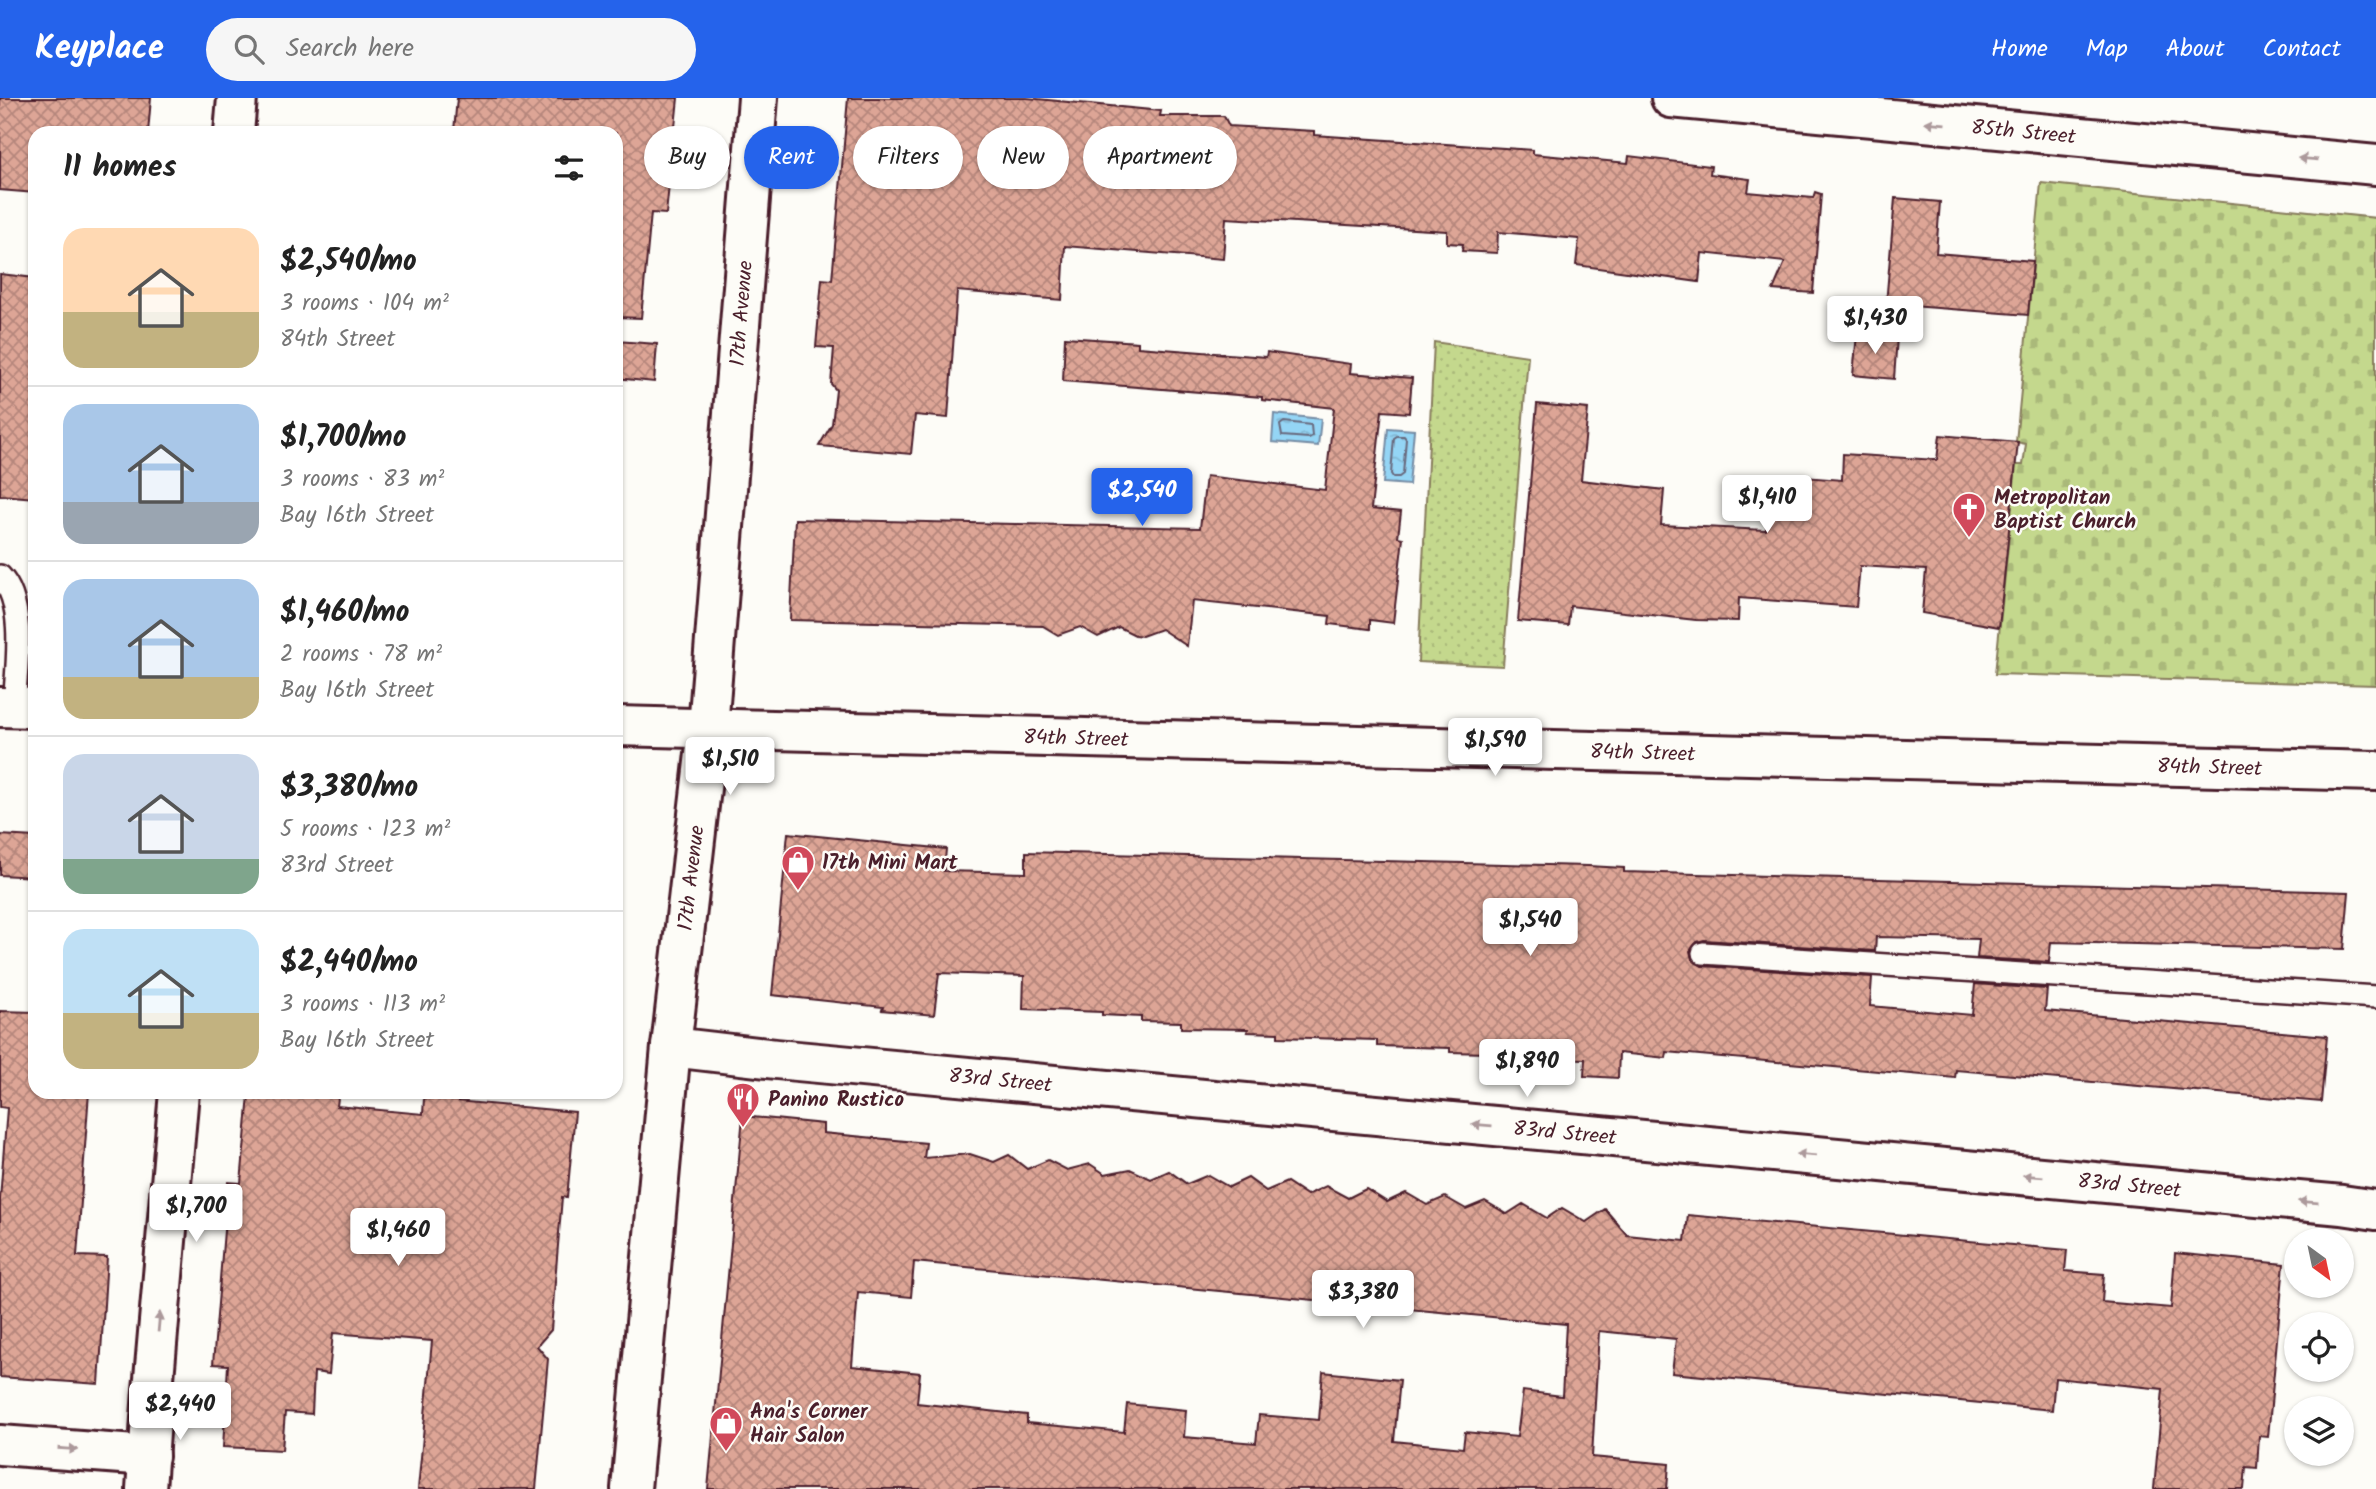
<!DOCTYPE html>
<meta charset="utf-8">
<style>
body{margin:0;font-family:Kalam,sans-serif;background:#f6f6f6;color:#222;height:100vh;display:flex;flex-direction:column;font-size:26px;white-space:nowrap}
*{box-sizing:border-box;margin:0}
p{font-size:23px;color:#767676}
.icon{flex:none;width:38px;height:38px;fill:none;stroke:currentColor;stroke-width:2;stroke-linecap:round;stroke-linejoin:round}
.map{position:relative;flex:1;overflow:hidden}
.sheet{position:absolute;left:28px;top:28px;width:595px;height:973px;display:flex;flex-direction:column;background:#fff;border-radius:21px;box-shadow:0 2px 5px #0004}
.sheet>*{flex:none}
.top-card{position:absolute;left:644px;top:28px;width:665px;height:63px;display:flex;gap:14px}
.needle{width:46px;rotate:147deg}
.fabs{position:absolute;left:2284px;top:1130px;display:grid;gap:14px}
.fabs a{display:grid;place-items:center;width:70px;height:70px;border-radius:50%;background:#fff;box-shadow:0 2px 5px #0004;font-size:35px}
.price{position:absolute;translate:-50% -60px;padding:0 16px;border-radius:7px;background:#fff;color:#222;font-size:23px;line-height:46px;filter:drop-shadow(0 2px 4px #0008)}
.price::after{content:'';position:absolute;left:50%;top:42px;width:21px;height:16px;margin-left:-10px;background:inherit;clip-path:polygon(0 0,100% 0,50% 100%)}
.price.active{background:#2563eb;color:#fff}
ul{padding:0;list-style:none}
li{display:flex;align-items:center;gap:21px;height:175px;padding:0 35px}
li+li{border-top:2px solid #e0e0e0}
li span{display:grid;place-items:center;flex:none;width:196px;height:140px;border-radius:21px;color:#555}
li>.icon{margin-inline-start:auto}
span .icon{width:84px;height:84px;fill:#fffc;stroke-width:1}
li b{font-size:30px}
h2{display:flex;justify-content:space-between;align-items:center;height:84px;padding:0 35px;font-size:30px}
.tag{padding:0 24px;border-radius:32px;background:#fff;box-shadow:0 2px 5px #0004;font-size:24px;line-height:63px}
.tag.active{background:#2563eb;color:#fff}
header{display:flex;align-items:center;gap:42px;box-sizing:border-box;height:98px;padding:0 35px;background:#2563eb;color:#fff}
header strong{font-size:33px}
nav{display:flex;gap:38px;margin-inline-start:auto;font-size:24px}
.search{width:490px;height:63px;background:#f6f6f6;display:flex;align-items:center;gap:18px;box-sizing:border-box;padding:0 24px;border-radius:38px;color:#767676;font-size:26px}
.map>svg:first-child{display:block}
.grass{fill:url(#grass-dots);stroke:#877c5c;stroke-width:2}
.cemetery{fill:url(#cemetery-stones);stroke:#877c5c;stroke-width:2}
.water{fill:url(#water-ripples);stroke:#768ca4;stroke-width:2}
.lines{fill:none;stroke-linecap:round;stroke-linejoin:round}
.shore{stroke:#68687c;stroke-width:2}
.building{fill:url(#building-cross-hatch);stroke:#4a1f2b;stroke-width:2;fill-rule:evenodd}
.lane-casing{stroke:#4a1f2b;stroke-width:26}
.street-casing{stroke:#4a1f2b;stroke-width:44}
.lane{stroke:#fdfcf7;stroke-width:21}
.street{stroke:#fdfcf7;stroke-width:38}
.oneway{fill:#ac999b}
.labels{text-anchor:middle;stroke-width:5;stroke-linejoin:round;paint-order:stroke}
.street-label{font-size:21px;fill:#4a1f2b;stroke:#fdfcf7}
.poi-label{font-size:21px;font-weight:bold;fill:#4a1f2b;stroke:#fdfcf7;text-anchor:start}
</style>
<header>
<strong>Keyplace</strong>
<div class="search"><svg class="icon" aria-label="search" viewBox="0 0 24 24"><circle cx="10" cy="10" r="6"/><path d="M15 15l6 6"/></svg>Search here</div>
<nav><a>Home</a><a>Map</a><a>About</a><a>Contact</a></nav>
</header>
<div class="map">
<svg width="2376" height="1391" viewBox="0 0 2376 1391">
<defs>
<pattern id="grass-dots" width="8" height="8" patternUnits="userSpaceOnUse" patternTransform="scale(1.75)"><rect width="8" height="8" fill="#c4d88d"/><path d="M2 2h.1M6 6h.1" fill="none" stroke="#aab97a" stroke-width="1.8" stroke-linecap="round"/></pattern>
<pattern id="cemetery-stones" width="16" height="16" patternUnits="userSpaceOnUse" patternTransform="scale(1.75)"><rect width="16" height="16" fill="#c4d88d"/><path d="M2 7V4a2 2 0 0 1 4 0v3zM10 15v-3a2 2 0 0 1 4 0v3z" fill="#aab97a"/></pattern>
<pattern id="water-ripples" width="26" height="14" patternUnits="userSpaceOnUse" patternTransform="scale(1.75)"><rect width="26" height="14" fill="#94d5f5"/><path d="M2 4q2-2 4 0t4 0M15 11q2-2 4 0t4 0" fill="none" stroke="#81b6d2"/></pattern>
<pattern id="building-cross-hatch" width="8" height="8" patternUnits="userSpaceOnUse" patternTransform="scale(1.75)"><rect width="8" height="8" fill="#dda596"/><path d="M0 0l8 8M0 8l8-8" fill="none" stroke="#b5867b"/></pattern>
</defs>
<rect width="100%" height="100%" fill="#fdfcf7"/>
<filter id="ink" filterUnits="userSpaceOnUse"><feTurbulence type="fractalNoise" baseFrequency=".0143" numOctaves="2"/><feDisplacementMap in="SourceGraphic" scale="14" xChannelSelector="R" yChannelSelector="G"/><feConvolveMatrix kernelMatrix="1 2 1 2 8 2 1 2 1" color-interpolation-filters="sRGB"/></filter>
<g filter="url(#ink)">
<path class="grass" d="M 1434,244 L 1528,258 L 1503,568 L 1418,564 Z"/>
<path class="cemetery" d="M 2041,85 L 2376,120 L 2376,587 L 1995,576 L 2016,367 L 2023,367 L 2026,346 L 2016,344 Z"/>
<path class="water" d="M 1274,316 L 1321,321 L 1318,348 L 1272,344 Z
M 1388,330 L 1414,332 L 1409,387 L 1383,385 Z"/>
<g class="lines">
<path class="shore" d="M 1284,324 L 1311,327 L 1312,338 L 1309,340 L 1282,338 L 1280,327 Z
M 1397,338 L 1404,338 L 1406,341 L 1403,376 L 1399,379 L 1393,379 L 1391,376 L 1394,340 Z"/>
</g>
<path class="building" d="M 0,0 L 151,0 L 148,35 L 35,35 L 35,95 L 0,92 Z
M 457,0 L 678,0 L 666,116 L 651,115 L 641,220 L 616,219 L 616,35 L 475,35 L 454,33 Z
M 848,0 L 1027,0 L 1161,13 L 1160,18 L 1224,18 L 1229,28 L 1314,33 L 1314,37 L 1533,52 L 1533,56 L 1628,65 L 1629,58 L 1711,68 L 1710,76 L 1750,81 L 1748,94 L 1813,100 L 1815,94 L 1821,96 L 1813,195 L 1773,192 L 1785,164 L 1702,155 L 1699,184 L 1576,167 L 1579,141 L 1498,134 L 1497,155 L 1462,153 L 1463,146 L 1447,145 L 1447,133 L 1226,120 L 1223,161 L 1065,148 L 1062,202 L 957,193 L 948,320 L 915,317 L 911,356 L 819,348 L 832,326 L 836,292 L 831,286 L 834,250 L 816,249 L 822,181 L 832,182 Z
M 1895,100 L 1940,104 L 1936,155 L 2033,163 L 2028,217 L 1886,206 Z
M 0,176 L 35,180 L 35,400 L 0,397 Z
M 1857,236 L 1897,239 L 1894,281 L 1853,277 Z
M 1065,239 L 1138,244 L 1138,249 L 1266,259 L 1267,254 L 1351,266 L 1350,275 L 1412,280 L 1409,315 L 1382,313 L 1371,411 L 1401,414 L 1398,439 L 1403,440 L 1393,525 L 1370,522 L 1370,531 L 1329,526 L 1330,518 L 1192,503 L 1187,548 L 1161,531 L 1142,538 L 1135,537 L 1119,529 L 1098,539 L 1080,529 L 1058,537 L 1043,528 L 790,522 L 795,421 L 1200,430 L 1206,378 L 1325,392 L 1334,310 L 1262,302 L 1262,299 L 1063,283 Z
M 616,243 L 657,246 L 654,284 L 616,280 Z
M 1537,306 L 1588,311 L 1581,382 L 1664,392 L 1661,427 L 1766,432 L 1769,394 L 1776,395 L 1778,377 L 1842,382 L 1843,356 L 1937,362 L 1940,337 L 2018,344 L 1999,529 L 1922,515 L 1926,472 L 1860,468 L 1856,509 L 1739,500 L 1738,523 L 1696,522 L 1570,508 L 1568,527 L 1518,523 Z
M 788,735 L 946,751 L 944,773 L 1026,775 L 1026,754 L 1588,768 L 1624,770 L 1624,774 L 2349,794 L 2344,851 L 2051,844 L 2049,864 L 1977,860 L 1979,841 L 1876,839 L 1875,853 L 1704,842 L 1697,844 L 1690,853 L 1692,861 L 1702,868 L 1872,879 L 1870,908 L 1972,917 L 1975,886 L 2047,891 L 2045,913 L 2327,938 L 2321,1004 L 1956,972 L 1955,980 L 1667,954 L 1666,960 L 1619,955 L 1618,980 L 1584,978 L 1585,961 L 1486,958 L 1487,955 L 1450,954 L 1450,950 L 1377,948 L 1377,942 L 1278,939 L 1278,935 L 1247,934 L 1248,931 L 1181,930 L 1181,924 L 1141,923 L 1141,919 L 1102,917 L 1102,914 L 1023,911 L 1024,878 L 939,875 L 934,917 L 882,912 L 883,909 L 772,897 Z
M 0,737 L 35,739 L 35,779 L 0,777 Z
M 0,913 L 35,914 L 35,994 L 89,994 L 77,1158 L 107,1159 L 99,1286 L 0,1279 L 0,1101 L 7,1010 L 0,1009 Z
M 265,994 L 338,1000 L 337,1008 L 423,1016 L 424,1000 L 575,1014 L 567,1100 L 562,1099 L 551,1232 L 537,1248 L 548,1261 L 536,1391 L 418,1391 L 432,1243 L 333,1235 L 329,1276 L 314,1274 L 312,1316 L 285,1314 L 282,1352 L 223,1349 L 228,1267 L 213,1266 L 228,1084 L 241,1085 L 249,997 L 265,998 Z
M 743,1018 L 823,1026 L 823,1035 L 926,1045 L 924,1060 L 970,1056 L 994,1064 L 1009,1057 L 1027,1071 L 1048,1062 L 1067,1072 L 1090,1066 L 1105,1076 L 1130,1071 L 1151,1081 L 1169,1073 L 1187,1086 L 1208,1077 L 1229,1089 L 1248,1080 L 1266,1093 L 1287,1084 L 1307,1097 L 1326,1088 L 1348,1100 L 1366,1091 L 1387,1104 L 1406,1095 L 1427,1107 L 1445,1099 L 1466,1111 L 1485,1103 L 1507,1116 L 1523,1106 L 1547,1120 L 1562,1110 L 1586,1124 L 1605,1111 L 1627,1137 L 1685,1143 L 1688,1117 L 2067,1152 L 2065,1173 L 2104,1176 L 2102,1204 L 2171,1210 L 2175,1155 L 2284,1166 L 2268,1339 L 2259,1338 L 2257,1370 L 2246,1369 L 2244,1391 L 2154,1391 L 2163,1291 L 2055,1280 L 2052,1312 L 1672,1275 L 1676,1241 L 1599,1233 L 1592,1359 L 1669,1366 L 1667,1391 L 708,1391 ZM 914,1164 L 1566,1226 L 1562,1298 L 1523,1293 L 1517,1339 L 1465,1334 L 1463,1350 L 1394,1343 L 1400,1282 L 1323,1274 L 1319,1322 L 1259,1317 L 1256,1345 L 1184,1339 L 1186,1312 L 1127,1306 L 1124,1334 L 1027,1325 L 1027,1317 L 917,1305 L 920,1275 L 852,1268 L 858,1194 L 911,1199 Z"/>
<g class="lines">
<defs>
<path id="lane" d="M 0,478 C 27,505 16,573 14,609
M 1703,855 L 2376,899"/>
<g id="street">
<path id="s1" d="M 1671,0 L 2376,67"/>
<path d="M 234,35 L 237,0"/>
<path d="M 0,609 L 35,610"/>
<path id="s2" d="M 616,628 L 2376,673"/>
<path id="s3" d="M 671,949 L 776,961 L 2342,1107 L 2376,1112"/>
<path d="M 0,1347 L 149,1358"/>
<path d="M 146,1391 L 153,1292 L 179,994"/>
<path id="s4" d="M 631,1391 L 671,949 L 708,630 L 758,0"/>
</g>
</defs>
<use href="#lane" class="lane-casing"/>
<use href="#street" class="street-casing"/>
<use href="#lane" class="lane"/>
<use href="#street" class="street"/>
</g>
<defs><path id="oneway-solid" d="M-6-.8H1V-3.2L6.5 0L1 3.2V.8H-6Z" transform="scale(1.75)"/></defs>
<g class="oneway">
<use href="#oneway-solid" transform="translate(1935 25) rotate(-175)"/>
<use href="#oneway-solid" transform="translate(2308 61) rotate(-175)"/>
<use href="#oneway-solid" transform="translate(1482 1027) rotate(-175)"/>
<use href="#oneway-solid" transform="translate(1806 1057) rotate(-175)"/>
<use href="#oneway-solid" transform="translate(2033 1078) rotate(-175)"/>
<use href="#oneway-solid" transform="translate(2308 1104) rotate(-175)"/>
<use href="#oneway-solid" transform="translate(159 1224) rotate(-85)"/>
<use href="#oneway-solid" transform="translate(68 1351) rotate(4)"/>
</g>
</g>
<defs>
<symbol id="church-pin" viewBox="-11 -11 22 30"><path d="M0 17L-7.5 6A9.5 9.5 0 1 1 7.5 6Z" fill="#d1495b" stroke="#fdfcf7"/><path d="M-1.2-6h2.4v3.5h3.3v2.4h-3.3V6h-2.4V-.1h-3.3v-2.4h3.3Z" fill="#fff"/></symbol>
<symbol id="shop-pin" viewBox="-11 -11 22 30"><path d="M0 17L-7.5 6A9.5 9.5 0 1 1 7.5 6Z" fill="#d1495b" stroke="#fdfcf7"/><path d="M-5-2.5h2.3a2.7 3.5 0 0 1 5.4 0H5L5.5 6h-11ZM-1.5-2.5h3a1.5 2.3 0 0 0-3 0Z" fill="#fff"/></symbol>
<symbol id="restaurant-pin" viewBox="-11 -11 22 30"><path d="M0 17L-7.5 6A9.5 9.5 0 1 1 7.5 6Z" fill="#d1495b" stroke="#fdfcf7"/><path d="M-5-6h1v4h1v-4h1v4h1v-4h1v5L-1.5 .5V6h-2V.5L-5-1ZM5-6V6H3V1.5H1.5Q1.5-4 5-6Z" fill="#fff"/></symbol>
</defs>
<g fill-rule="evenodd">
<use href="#church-pin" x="1950" y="392" width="38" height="52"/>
<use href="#shop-pin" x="779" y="745" width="38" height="52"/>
<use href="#restaurant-pin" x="724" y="982" width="38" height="52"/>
<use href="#shop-pin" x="707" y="1306" width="38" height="52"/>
</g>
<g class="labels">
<g class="street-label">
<text dy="7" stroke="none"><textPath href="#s1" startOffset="354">85th Street</textPath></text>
<text dy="7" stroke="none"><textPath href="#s4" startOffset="1181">17th Avenue</textPath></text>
<text dy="7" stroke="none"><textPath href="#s2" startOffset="460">84th Street</textPath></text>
<text dy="7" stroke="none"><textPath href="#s2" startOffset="1027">84th Street</textPath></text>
<text dy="7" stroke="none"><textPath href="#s2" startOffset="1594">84th Street</textPath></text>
<text dy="7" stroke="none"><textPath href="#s4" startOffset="614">17th Avenue</textPath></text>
<text dy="7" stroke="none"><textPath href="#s3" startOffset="331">83rd Street</textPath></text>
<text dy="7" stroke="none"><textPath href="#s3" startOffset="898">83rd Street</textPath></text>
<text dy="7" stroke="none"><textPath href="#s3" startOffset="1465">83rd Street</textPath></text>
</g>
<g class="poi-label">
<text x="1994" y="406">Metropolitan<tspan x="1994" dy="24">Baptist Church</tspan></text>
<text x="822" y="771">17th Mini Mart</text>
<text x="768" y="1008">Panino Rustico</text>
<text x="750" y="1320">Ana's Corner<tspan x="750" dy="24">Hair Salon</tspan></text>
</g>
</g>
</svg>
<div class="fabs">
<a><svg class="needle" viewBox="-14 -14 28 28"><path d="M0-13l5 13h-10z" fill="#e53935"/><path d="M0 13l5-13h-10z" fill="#767676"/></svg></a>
<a><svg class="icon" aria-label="locate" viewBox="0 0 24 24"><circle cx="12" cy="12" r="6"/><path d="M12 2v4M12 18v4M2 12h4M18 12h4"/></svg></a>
<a><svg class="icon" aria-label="layers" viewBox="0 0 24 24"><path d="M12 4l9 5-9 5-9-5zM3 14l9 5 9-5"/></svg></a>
</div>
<b class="price" style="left:1875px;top:258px">$1,430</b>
<b class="price active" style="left:1142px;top:430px">$2,540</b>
<b class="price" style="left:1767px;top:437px">$1,410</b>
<b class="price" style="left:1495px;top:680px">$1,590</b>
<b class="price" style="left:730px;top:699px">$1,510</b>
<b class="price" style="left:1530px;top:860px">$1,540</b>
<b class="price" style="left:1527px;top:1001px">$1,890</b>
<b class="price" style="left:196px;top:1146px">$1,700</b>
<b class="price" style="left:398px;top:1170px">$1,460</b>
<b class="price" style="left:1363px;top:1232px">$3,380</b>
<b class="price" style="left:180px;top:1344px">$2,440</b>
<div class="top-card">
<a class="tag">Buy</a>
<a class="tag active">Rent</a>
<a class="tag">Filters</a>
<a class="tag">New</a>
<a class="tag">Apartment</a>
</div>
<section class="sheet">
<h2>11 homes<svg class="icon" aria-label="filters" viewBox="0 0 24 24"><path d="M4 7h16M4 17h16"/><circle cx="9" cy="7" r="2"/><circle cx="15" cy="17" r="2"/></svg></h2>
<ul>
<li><span style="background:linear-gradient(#ffd9b3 60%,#c2b280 0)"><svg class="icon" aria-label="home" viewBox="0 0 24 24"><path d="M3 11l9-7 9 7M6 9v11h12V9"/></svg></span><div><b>$2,540/mo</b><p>3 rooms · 104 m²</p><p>84th Street</p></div></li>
<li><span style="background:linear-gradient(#a9c7e8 70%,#9aa5b1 0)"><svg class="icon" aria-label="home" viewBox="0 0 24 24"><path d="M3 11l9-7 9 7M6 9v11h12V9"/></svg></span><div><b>$1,700/mo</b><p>3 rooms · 83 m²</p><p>Bay 16th Street</p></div></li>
<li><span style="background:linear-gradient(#a9c7e8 70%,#c2b280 0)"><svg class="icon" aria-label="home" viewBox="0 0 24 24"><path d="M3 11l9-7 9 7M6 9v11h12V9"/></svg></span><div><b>$1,460/mo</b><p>2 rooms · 78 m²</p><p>Bay 16th Street</p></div></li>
<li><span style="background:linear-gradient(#c9d6e8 75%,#7fa58c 0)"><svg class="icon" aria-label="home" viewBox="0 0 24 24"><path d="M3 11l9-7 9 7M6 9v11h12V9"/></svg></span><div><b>$3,380/mo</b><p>5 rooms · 123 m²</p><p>83rd Street</p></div></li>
<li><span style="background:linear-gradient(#bfe0f5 60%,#c2b280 0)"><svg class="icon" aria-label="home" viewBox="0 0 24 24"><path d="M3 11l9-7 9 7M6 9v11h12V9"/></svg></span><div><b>$2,440/mo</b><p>3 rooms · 113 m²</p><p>Bay 16th Street</p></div></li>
</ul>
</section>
</div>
